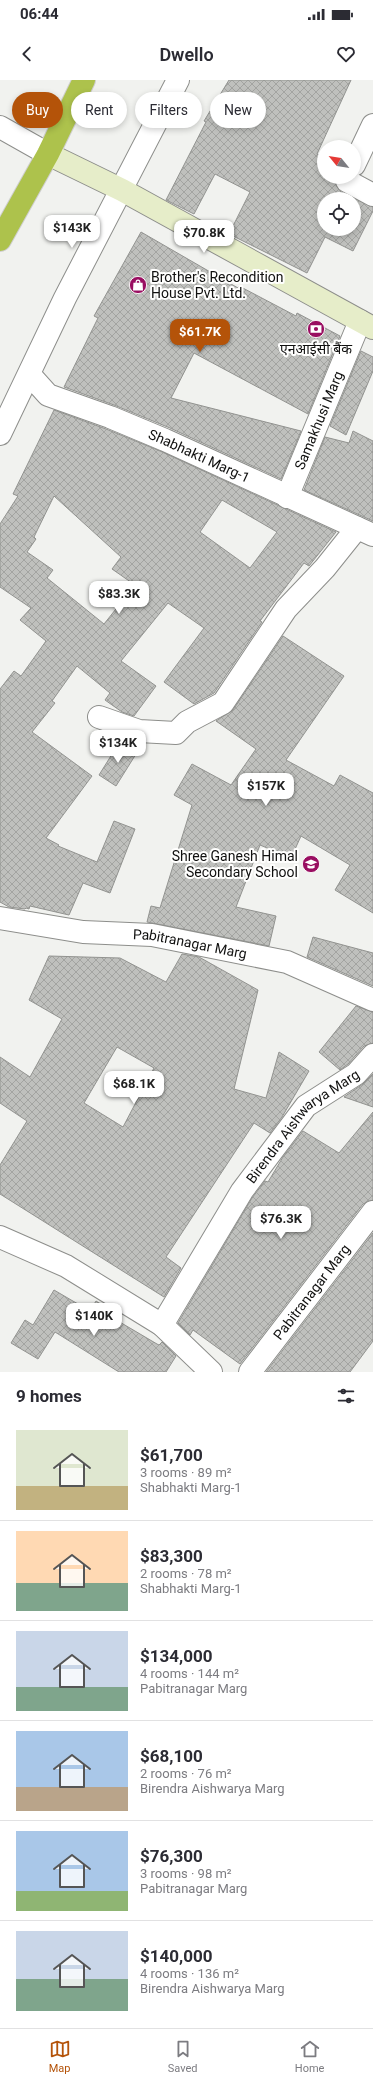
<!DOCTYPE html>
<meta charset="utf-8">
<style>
body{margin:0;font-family:Roboto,"Noto Sans Devanagari",sans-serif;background:#f2f2f3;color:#2b2b33;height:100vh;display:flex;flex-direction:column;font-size:15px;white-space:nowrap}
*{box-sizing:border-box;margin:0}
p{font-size:13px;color:#7c7c81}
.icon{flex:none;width:22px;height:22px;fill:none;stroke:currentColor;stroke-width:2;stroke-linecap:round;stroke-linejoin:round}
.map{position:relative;height:1292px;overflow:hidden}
.panel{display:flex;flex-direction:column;background:#fff;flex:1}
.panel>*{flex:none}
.hud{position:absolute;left:12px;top:12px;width:349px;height:36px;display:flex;gap:8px}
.needle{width:26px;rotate:300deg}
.fabs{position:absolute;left:317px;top:60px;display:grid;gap:8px}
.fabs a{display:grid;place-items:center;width:44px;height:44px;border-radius:50%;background:#fff;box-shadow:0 2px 6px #0003;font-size:20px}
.price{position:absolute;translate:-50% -34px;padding:0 9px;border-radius:8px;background:#fff;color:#222;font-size:13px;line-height:26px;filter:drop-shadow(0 1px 2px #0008)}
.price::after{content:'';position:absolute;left:50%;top:24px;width:12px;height:9px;margin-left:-6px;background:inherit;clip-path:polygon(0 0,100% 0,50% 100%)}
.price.active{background:#b45309;color:#fff}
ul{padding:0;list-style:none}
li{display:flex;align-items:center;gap:12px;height:100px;padding:0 16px}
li+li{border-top:1px solid #e1e1e2}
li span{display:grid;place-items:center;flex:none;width:112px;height:80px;border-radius:0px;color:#555}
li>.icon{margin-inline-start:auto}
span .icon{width:48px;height:48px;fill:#fffc;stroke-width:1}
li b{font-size:17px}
h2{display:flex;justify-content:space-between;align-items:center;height:48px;padding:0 16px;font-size:17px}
.tag{padding:0 14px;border-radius:18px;background:#fff;box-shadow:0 2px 6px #0003;font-size:14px;line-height:36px}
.tag.active{background:#b45309;color:#fff}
.status{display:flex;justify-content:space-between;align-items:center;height:28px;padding:0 20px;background:#fff;direction:ltr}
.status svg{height:11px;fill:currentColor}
header{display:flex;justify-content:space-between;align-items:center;height:52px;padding:0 16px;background:#fff;font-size:18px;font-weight:600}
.dock{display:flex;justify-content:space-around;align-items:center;height:56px;border-top:1px solid #e1e1e2;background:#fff;font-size:11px;color:#7c7c81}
.dock a{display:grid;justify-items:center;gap:2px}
.dock .active{color:#b45309}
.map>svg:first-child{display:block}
.building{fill:url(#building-cross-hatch);stroke:#929390;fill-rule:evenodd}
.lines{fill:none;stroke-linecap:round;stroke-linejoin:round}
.street-casing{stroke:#8d8e8b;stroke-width:24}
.secondary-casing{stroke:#8d8e8b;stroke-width:24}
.highway-casing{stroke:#cfcfcf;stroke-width:24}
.street{stroke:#fff;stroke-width:22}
.secondary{stroke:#e6edc9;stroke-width:22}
.highway{stroke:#adc24c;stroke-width:22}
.labels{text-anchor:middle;stroke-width:4;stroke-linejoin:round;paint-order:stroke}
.poi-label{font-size:14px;fill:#10100f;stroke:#fffffe;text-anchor:start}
.street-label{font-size:14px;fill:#10100f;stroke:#fffffe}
</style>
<div class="status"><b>06:44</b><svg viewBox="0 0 49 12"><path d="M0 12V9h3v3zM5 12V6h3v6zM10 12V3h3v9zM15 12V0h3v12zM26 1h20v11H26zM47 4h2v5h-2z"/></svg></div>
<header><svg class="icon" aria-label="back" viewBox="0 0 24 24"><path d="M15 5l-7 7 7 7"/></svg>Dwello<svg class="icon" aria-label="heart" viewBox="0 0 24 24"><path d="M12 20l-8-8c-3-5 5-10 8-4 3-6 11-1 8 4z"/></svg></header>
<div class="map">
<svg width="373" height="1292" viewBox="0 0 373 1292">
<defs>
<pattern id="building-cross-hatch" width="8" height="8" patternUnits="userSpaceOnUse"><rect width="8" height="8" fill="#bfc0bd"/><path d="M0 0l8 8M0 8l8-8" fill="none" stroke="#a3a4a1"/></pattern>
</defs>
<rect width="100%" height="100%" fill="#f1f2ef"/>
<path class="building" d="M 229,0 L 351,0 L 317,74 L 324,78 L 324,97 L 335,97 L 335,104 L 341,112 L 373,127 L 373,131 L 353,171 L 325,157 L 307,193 L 229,154 L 250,112 L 215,94 L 194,134 L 166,120 L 206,42 L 204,41 ZM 324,119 L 354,119 L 354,149 L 324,149 Z
M 141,152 L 238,208 L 239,206 L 296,236 L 297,233 L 340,256 L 308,334 L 194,273 L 171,318 L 301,351 L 281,399 L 170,348 L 114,325 L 64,307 L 98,238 L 94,236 Z
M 361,271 L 373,277 L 373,291 L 346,355 L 330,346 Z
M 54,330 L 106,349 L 160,371 L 336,452 L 309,486 L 304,483 L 260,541 L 262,542 L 214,613 L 194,624 L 164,602 L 204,548 L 168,523 L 121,581 L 156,606 L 134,636 L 122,632 L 105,620 L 110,613 L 77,586 L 52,621 L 55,623 L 32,652 L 92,696 L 46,758 L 59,765 L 58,766 L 97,782 L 114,741 L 135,749 L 110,813 L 83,803 L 69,835 L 30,826 L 29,829 L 26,828 L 25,829 L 9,827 L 0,822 L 0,609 L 14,591 L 21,596 L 46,561 L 20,540 L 31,528 L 0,507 L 0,444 L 18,416 L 13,414 ZM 54,416 L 121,477 L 112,489 L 135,505 L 104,544 L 47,498 L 53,490 L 27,472 L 36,459 L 34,457 ZM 222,420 L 277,452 L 250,488 L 200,452 Z
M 353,351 L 373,361 L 373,441 L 304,410 L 325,357 L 349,363 Z
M 283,556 L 344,596 L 286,680 L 334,706 L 340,695 L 373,713 L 373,833 L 335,810 L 350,785 L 301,756 L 291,778 L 260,765 L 236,827 L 276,836 L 269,866 L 147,842 L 151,826 L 160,828 L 192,725 L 174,715 L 192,684 L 231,705 L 256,669 L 216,641 L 233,630 Z
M 119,663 L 136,674 L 116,706 L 99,695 Z
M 313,857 L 373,873 L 373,906 L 307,877 Z
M 182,874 L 199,877 L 258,910 L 234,1009 L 266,1018 L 279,972 L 309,991 L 282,1037 L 270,1053 L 254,1043 L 166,1177 L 181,1188 L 164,1217 L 0,1114 L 0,1085 L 27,1041 L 0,1023 L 0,977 L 30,997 L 62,939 L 29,920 L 49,876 L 120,878 L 166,902 ZM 117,967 L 154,988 L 123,1047 L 84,1023 Z
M 356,926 L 373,932 L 373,963 L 364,966 L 348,984 L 340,990 L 319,972 Z
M 373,994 L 373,1027 L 344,1017 L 363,1004 Z
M 373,1032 L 373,1120 L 363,1124 L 240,1284 L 193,1250 L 190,1255 L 178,1243 L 252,1118 L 265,1101 L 268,1102 L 283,1077 L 303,1051 L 339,1073 Z
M 373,1153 L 373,1261 L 350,1292 L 266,1292 Z
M 54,1210 L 90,1231 L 96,1221 L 121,1237 L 118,1241 L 157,1264 L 159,1265 L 162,1262 L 176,1276 L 166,1292 L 119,1292 L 55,1252 L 38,1279 L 11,1263 L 25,1240 L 33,1245 Z"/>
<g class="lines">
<defs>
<g id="street">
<path d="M 0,47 L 48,74"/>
<path d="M 354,85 L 373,45"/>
<path d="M 348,97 L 347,101 L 373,115"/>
<path id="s1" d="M 30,295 L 48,315 L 110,337 L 165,360 L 373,455"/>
<path d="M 0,354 L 65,218 L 178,0"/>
<path id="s2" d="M 287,417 L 360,241"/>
<path d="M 99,637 L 139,651 L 176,653 L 187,642 L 223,623 L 286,529 L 325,488 L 357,448"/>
<path id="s3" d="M 0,838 L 83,852 L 152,855 L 287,882 L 373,920"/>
<path d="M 0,1157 L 66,1186 L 162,1245 L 211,1292"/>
<path id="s4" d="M 162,1245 L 242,1111 L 306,1026 L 356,994 L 373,975"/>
<path id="s5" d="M 250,1292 L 373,1132"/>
</g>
<path id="secondary" d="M 48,74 L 122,110 L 373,248"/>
<path id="highway" d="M 0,160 L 48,74 L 84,0"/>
</defs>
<use href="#street" class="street-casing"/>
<use href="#secondary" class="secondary-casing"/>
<use href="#highway" class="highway-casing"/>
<use href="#street" class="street"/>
<use href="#secondary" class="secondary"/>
<use href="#highway" class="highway"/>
</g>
<defs>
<symbol id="shop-disc" viewBox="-11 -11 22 22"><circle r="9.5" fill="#990e61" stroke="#fffffe"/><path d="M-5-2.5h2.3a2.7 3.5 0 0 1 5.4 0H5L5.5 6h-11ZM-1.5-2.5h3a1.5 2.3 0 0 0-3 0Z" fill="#fff"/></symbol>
<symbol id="bank-disc" viewBox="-11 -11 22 22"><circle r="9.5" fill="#990e61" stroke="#fffffe"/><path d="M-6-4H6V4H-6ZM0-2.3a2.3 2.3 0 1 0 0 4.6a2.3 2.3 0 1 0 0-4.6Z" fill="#fff"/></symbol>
<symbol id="school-disc" viewBox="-11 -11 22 22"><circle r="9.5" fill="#990e61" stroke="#fffffe"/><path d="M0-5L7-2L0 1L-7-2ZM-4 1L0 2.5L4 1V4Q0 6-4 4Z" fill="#fff"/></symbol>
</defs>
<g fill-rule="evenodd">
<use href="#shop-disc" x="128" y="195" width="20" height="20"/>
<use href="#bank-disc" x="306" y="239" width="20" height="20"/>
<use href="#school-disc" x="301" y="774" width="20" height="20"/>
</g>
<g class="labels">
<g class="poi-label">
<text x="151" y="202">Brother's Recondition<tspan x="151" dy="16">House Pvt. Ltd.</tspan></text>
<text x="316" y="274" text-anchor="middle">एनआईसी बैंक</text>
<text x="298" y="781" text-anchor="end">Shree Ganesh Himal<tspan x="298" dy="16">Secondary School</tspan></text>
</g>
<g class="street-label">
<text dy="5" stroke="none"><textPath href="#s2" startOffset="83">Samakhusi Marg</textPath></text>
<text dy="5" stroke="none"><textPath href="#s1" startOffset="190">Shabhakti Marg-1</textPath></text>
<text dy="5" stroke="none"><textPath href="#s3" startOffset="192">Pabitranagar Marg</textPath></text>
<text dy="5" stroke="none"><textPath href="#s4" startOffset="246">Birendra Aishwarya Marg</textPath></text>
<text dy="5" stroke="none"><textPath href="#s5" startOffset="101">Pabitranagar Marg</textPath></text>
</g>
</g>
</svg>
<div class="fabs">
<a><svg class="needle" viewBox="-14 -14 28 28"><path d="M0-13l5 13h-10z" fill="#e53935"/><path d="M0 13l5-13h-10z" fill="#7c7c81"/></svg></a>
<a><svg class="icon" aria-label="locate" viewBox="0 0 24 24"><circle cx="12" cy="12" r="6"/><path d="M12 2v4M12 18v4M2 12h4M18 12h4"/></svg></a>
</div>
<b class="price" style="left:72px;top:169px">$143K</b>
<b class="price" style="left:204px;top:174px">$70.8K</b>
<b class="price active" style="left:200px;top:273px">$61.7K</b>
<b class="price" style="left:119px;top:535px">$83.3K</b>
<b class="price" style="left:118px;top:684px">$134K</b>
<b class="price" style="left:266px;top:727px">$157K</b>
<b class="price" style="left:134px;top:1025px">$68.1K</b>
<b class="price" style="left:281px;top:1160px">$76.3K</b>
<b class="price" style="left:94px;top:1257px">$140K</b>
<div class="hud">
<a class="tag active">Buy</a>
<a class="tag">Rent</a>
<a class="tag">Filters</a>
<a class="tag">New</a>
</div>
</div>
<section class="panel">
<h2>9 homes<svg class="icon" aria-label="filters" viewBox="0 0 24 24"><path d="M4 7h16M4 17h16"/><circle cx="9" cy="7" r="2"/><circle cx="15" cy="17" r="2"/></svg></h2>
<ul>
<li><span style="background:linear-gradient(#dfe7d0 70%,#c2b280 0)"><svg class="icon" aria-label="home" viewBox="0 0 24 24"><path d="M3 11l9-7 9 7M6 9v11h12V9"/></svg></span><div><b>$61,700</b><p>3 rooms · 89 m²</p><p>Shabhakti Marg-1</p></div></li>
<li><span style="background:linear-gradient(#ffd9b3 65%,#7fa58c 0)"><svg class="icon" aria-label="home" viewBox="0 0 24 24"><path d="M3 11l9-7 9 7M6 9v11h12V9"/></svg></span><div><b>$83,300</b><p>2 rooms · 78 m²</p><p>Shabhakti Marg-1</p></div></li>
<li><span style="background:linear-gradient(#c9d6e8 70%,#7fa58c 0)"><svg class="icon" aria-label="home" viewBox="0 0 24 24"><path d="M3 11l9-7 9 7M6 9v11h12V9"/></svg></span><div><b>$134,000</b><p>4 rooms · 144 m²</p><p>Pabitranagar Marg</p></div></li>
<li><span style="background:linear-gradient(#a9c7e8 70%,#b9a48a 0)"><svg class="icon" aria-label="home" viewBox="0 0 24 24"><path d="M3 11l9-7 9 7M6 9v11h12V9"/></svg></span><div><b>$68,100</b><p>2 rooms · 76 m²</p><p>Birendra Aishwarya Marg</p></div></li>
<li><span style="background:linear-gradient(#a9c7e8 75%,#8fb573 0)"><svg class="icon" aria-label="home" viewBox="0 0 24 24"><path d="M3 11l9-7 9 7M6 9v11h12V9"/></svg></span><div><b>$76,300</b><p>3 rooms · 98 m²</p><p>Pabitranagar Marg</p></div></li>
<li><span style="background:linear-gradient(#c9d6e8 60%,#7fa58c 0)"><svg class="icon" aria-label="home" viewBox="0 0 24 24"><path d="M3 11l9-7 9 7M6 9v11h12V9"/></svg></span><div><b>$140,000</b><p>4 rooms · 136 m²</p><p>Birendra Aishwarya Marg</p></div></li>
</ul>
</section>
<nav class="dock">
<a class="active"><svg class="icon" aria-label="map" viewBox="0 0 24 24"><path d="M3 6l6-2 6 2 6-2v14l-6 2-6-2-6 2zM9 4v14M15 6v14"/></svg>Map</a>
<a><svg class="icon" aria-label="saved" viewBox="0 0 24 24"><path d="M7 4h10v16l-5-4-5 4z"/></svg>Saved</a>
<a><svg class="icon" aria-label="home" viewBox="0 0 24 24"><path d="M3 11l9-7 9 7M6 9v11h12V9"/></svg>Home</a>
</nav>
